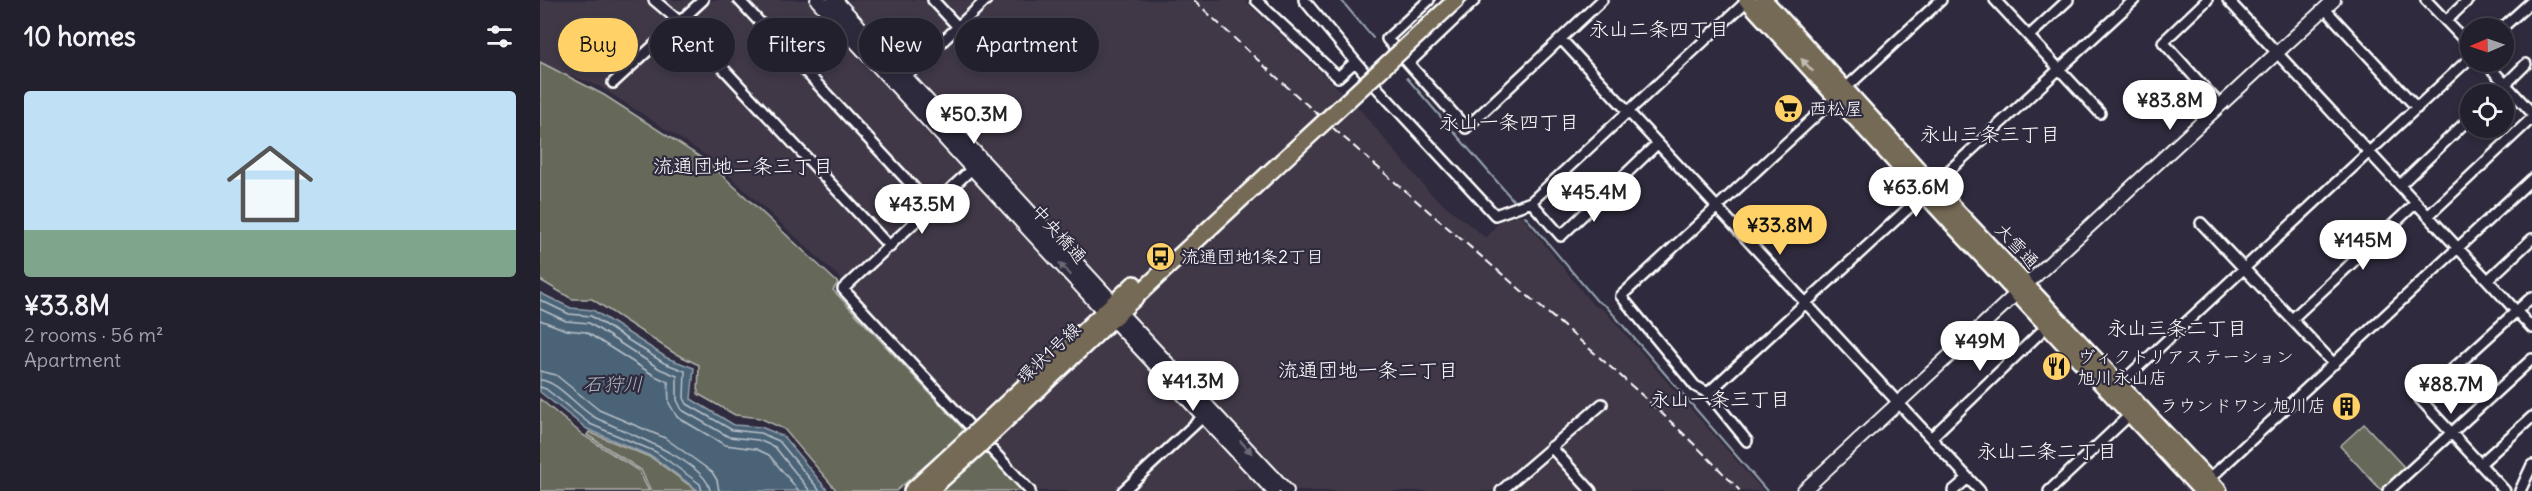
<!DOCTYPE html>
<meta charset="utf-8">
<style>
body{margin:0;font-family:Delius,"Klee One",sans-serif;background:#2f2d3a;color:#f1f3f6;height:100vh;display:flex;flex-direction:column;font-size:22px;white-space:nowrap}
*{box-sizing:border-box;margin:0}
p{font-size:20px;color:#a3a3aa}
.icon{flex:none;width:33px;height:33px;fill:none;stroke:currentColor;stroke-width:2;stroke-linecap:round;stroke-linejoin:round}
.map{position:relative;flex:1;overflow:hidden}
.details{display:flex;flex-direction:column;background:#23202e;width:540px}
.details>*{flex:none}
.banner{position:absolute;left:18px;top:18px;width:570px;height:54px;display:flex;gap:12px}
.needle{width:39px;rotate:268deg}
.fabs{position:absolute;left:1920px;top:18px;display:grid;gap:12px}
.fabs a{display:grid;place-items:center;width:54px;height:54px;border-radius:50%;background:#23202e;box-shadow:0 3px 9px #0003,0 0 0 2px #403e4a;font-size:30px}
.price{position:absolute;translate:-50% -51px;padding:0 14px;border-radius:21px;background:#fff;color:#222;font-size:20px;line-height:39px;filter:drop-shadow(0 2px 3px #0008)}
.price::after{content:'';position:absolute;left:50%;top:36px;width:18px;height:14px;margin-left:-9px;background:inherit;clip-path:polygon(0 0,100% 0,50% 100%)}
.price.on{background:#ffd166;color:#111}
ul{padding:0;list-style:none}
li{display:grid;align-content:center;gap:12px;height:318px;padding:0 24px}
li span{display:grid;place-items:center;height:186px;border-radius:6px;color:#555}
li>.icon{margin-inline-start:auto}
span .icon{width:108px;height:108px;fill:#fffc;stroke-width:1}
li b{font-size:26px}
h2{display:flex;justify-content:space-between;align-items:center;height:72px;padding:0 24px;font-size:26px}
.pill{padding:0 21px;border-radius:27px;background:#23202e;box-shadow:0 3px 9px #0003,0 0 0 2px #403e4a;font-size:21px;line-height:54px}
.pill.on{background:#ffd166;color:#111}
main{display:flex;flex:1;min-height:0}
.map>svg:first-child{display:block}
.built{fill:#413746}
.green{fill:#66685a;stroke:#b2b4ac;stroke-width:1.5}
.water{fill:#4c6477;stroke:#94a2ad;stroke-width:1.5}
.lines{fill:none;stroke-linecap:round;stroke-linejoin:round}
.shore{stroke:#b7c1c9;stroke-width:1.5}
.stream{stroke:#94a2ad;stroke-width:2}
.minor-casing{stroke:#fff;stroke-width:14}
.tertiary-casing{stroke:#fff;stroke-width:16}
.secondary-casing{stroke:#fff;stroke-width:18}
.primary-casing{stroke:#fff;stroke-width:20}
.trunk-casing{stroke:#fff;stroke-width:20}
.minor{stroke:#2f2a3d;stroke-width:9}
.tertiary{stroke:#2f2a3d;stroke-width:12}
.secondary{stroke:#2f2a3d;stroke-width:14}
.primary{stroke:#756a55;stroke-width:15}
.trunk{stroke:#756a55;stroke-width:15}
.rail{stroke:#fff;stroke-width:2;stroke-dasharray:9 4.5;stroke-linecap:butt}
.primary-bridge-casing{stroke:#fff;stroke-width:20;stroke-linecap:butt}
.primary-bridge{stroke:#756a55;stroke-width:15}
.oneway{fill:#c1bcb2}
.oneway2{fill:#6d6a77}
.labels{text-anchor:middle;stroke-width:4.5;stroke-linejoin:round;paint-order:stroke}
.poi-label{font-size:18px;fill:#fff;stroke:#2f2a3d;text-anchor:start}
.street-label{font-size:18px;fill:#fff;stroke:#2f2a3d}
.neighbourhood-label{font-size:20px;fill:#fff;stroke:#2f2a3d}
.water-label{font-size:20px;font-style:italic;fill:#aeb9c2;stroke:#2f2a3d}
</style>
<main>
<section class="details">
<h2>10 homes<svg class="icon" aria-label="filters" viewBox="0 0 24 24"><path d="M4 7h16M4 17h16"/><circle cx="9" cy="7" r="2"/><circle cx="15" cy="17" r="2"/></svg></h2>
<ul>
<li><span style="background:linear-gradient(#bfe0f5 75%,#7fa58c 0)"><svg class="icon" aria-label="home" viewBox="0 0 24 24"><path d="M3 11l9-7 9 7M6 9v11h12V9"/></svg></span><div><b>¥33.8M</b><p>2 rooms · 56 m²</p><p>Apartment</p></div></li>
</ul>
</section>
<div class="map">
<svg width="1992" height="491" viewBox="0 0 1992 491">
<rect width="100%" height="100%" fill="#2f2a3d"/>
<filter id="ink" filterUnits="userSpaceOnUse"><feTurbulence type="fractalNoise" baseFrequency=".0167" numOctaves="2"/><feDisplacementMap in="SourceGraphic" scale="12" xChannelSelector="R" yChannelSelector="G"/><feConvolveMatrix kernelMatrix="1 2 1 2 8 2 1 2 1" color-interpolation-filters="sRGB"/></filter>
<g filter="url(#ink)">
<path class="built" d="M 0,0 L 704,0 L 816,105 L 891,194 L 946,238 L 961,220 L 981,215 L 1053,305 L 1064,310 L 1223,491 L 496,491 L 299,277 L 170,158 L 59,86 L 0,64 Z"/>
<path class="green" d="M 0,62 L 64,95 L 168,162 L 298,283 L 293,290 L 425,431 L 356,491 L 297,491 L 244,429 L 220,418 L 195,415 L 158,394 L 159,365 L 134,353 L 52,299 L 32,299 L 0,280 Z
M 0,399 L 43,435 L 99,471 L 109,491 L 0,491 Z
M 1824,424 L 1865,468 L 1841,490 L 1800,446 Z
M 49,432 L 112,458 L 157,491 L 111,491 L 101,470 L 47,435 Z
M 443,450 L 483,491 L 402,491 Z"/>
<path class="water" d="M 0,293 L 31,308 L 53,310 L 127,358 L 154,368 L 151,399 L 194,425 L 221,427 L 243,436 L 288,491 L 159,491 L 113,457 L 47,429 L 0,392 Z"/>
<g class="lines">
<path class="shore" d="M 0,300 L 29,314 L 51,316 L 124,363 L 145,371 L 144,398 L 147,404 L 192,430 L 220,433 L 239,441 L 280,491
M 0,309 L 26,321 L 49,323 L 120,369 L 137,376 L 137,400 L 142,410 L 189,437 L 218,440 L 235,447 L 270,491
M 0,320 L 26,330 L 46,332 L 115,376 L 128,382 L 129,403 L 137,417 L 185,445 L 216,449 L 229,455 L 259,491
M 0,371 L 16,375 L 59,410 L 125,438 L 172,472 L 177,480 L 179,491
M 0,380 C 19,381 39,410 56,418 C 80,430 168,462 170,491
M 0,387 L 6,389 L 50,424 L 116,452 L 160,484 L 162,491"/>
<path class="stream" d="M 801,0 L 833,38
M 867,78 L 973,200
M 985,216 L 1057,301 L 1066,306 L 1227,491"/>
<defs>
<path id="minor" d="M 114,0 L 140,22 L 350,247
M 199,0 L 392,207
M 393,0 L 418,27
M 716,0 L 798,77 L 815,62
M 764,0 L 839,90 L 955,215 L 991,202 L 1208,0
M 889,0 L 847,39 L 926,128 L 1062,0
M 1455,0 L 1560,113
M 1667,0 L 1623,42 L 1680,105
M 1688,0 L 1992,328
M 1886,0 L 1930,46
M 1785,9 L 1877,108
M 1906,21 L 1928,0
M 1962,28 L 1992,1
M 1489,36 L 1528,0
M 1021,39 L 1440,491
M 1945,62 L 1992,113
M 869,63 L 935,0
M 361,81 L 446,0
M 73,83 L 163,0
M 1956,94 L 1986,64
M 436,165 L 303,289 L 490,491
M 1860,185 L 1930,118
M 991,202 L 1021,236 L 1117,144
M 1888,216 L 1992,118
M 1661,223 L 1794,364
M 1948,280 L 1992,239
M 1752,319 L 1876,203
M 1580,384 L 1930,58
M 1168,393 L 1155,386 L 1081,296 L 1401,0
M 1391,438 L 1508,325
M 1207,441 L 1168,393 L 1594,0
M 1011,447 L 1051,491
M 1940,464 L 1992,417
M 1667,481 L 1992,179
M 583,491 L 667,413
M 961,491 L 1062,404
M 1413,491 L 1428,478
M 1509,491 L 1594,411
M 1848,491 L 1992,359
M 1965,491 L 1880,399 L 1992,297
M 1980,491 L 1992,465"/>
<path id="tertiary" d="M 580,312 L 747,491
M 572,319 L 733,491
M 1263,491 L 1794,0"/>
<path id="secondary" d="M 278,0 L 571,318
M 294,0 L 579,310"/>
<path id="primary" d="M 443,425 L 594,284
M 450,435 L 619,275
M 372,491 L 429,438
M 389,491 L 438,447"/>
<path id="trunk" d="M 1207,0 L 1417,229 L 1662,491
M 1224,0 L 1392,185 L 1679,491"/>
</defs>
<use href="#minor" class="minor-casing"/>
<use href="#tertiary" class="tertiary-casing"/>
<use href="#secondary" class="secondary-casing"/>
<use href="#primary" class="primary-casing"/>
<use href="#trunk" class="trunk-casing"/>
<use href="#minor" class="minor"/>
<use href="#tertiary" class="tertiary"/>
<use href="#secondary" class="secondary"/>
<use href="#primary" class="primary"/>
<use href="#trunk" class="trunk"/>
<path class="rail" d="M 654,0 C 755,97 862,189 969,280 C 1049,348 1128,414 1200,491"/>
<defs>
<path id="primary-bridge" d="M 619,275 L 916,0
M 429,438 L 443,425
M 438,447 L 450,435"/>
</defs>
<use href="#primary-bridge" class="primary-bridge-casing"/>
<use href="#primary-bridge" class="primary-bridge"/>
</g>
<defs><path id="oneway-solid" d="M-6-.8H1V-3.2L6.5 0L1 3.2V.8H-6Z" transform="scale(1.5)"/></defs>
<use class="oneway" href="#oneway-solid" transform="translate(1267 65) rotate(-133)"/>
<g class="oneway2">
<use href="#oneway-solid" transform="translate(525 269) rotate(-133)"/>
<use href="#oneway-solid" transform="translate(706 447) rotate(47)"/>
</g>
</g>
<defs>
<symbol id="supermarket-disc" viewBox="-11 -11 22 22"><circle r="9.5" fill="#ffd166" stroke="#2f2a3d"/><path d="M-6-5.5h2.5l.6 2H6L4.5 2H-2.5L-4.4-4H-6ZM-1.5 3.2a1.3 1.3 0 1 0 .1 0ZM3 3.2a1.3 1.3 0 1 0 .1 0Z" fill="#111"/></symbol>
<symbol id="bus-disc" viewBox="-11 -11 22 22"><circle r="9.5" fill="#ffd166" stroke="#2f2a3d"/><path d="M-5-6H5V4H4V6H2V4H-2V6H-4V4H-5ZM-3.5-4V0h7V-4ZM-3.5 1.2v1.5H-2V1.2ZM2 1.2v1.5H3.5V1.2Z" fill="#111"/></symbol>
<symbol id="restaurant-disc" viewBox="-11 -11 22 22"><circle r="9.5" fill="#ffd166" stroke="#2f2a3d"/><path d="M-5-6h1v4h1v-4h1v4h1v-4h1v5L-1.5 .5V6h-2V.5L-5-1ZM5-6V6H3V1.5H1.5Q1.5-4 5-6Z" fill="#111"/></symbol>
<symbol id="building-disc" viewBox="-11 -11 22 22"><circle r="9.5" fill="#ffd166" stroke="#2f2a3d"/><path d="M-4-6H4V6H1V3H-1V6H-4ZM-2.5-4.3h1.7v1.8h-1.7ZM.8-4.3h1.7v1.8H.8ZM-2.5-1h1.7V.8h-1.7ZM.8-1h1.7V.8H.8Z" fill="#111"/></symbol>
</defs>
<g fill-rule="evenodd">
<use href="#supermarket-disc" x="1232" y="92" width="33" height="33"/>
<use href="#bus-disc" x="604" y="240" width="33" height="33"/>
<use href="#restaurant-disc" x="1500" y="350" width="33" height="33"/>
<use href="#building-disc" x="1790" y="390" width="33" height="33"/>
</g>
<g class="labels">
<g class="poi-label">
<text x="1269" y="115">西松屋</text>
<text x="641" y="263">流通団地1条2丁目</text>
<text x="1537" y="363">ヴィクトリアステーション<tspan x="1537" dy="21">旭川永山店</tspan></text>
<text x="1786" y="412" text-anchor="end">ラウンドワン 旭川店</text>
</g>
<g class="street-label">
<text transform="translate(519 234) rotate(48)" y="6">中央橋通</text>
<text transform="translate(1477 246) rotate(47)" y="6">大雪通</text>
<text transform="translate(509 353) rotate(-43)" y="6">環状1号線</text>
</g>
<g class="neighbourhood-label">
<text x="1119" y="36">永山二条四丁目</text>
<text x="969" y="129">永山一条四丁目</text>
<text x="1450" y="141">永山三条三丁目</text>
<text x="203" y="173">流通団地二条三丁目</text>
<text x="1637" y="335">永山三条二丁目</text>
<text x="828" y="377">流通団地一条二丁目</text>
<text x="1180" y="406">永山一条三丁目</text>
<text x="1507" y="458">永山二条二丁目</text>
</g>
<g class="water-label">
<text x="73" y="391">石狩川</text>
</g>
</g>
</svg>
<div class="fabs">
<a><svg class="needle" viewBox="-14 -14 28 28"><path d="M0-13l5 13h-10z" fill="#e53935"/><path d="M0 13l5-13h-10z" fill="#a3a3aa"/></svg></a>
<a><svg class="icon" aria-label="locate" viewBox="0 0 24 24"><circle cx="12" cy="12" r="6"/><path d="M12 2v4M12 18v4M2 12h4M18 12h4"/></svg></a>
</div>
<b class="price" style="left:1630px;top:131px">¥83.8M</b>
<b class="price" style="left:434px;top:145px">¥50.3M</b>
<b class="price" style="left:1376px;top:218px">¥63.6M</b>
<b class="price" style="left:1054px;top:223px">¥45.4M</b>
<b class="price" style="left:382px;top:235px">¥43.5M</b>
<b class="price on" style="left:1240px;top:256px">¥33.8M</b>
<b class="price" style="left:1823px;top:271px">¥145M</b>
<b class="price" style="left:1440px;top:372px">¥49M</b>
<b class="price" style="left:653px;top:412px">¥41.3M</b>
<b class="price" style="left:1911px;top:415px">¥88.7M</b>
<div class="banner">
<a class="pill on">Buy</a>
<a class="pill">Rent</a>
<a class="pill">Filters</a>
<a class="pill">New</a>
<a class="pill">Apartment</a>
</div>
</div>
</main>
